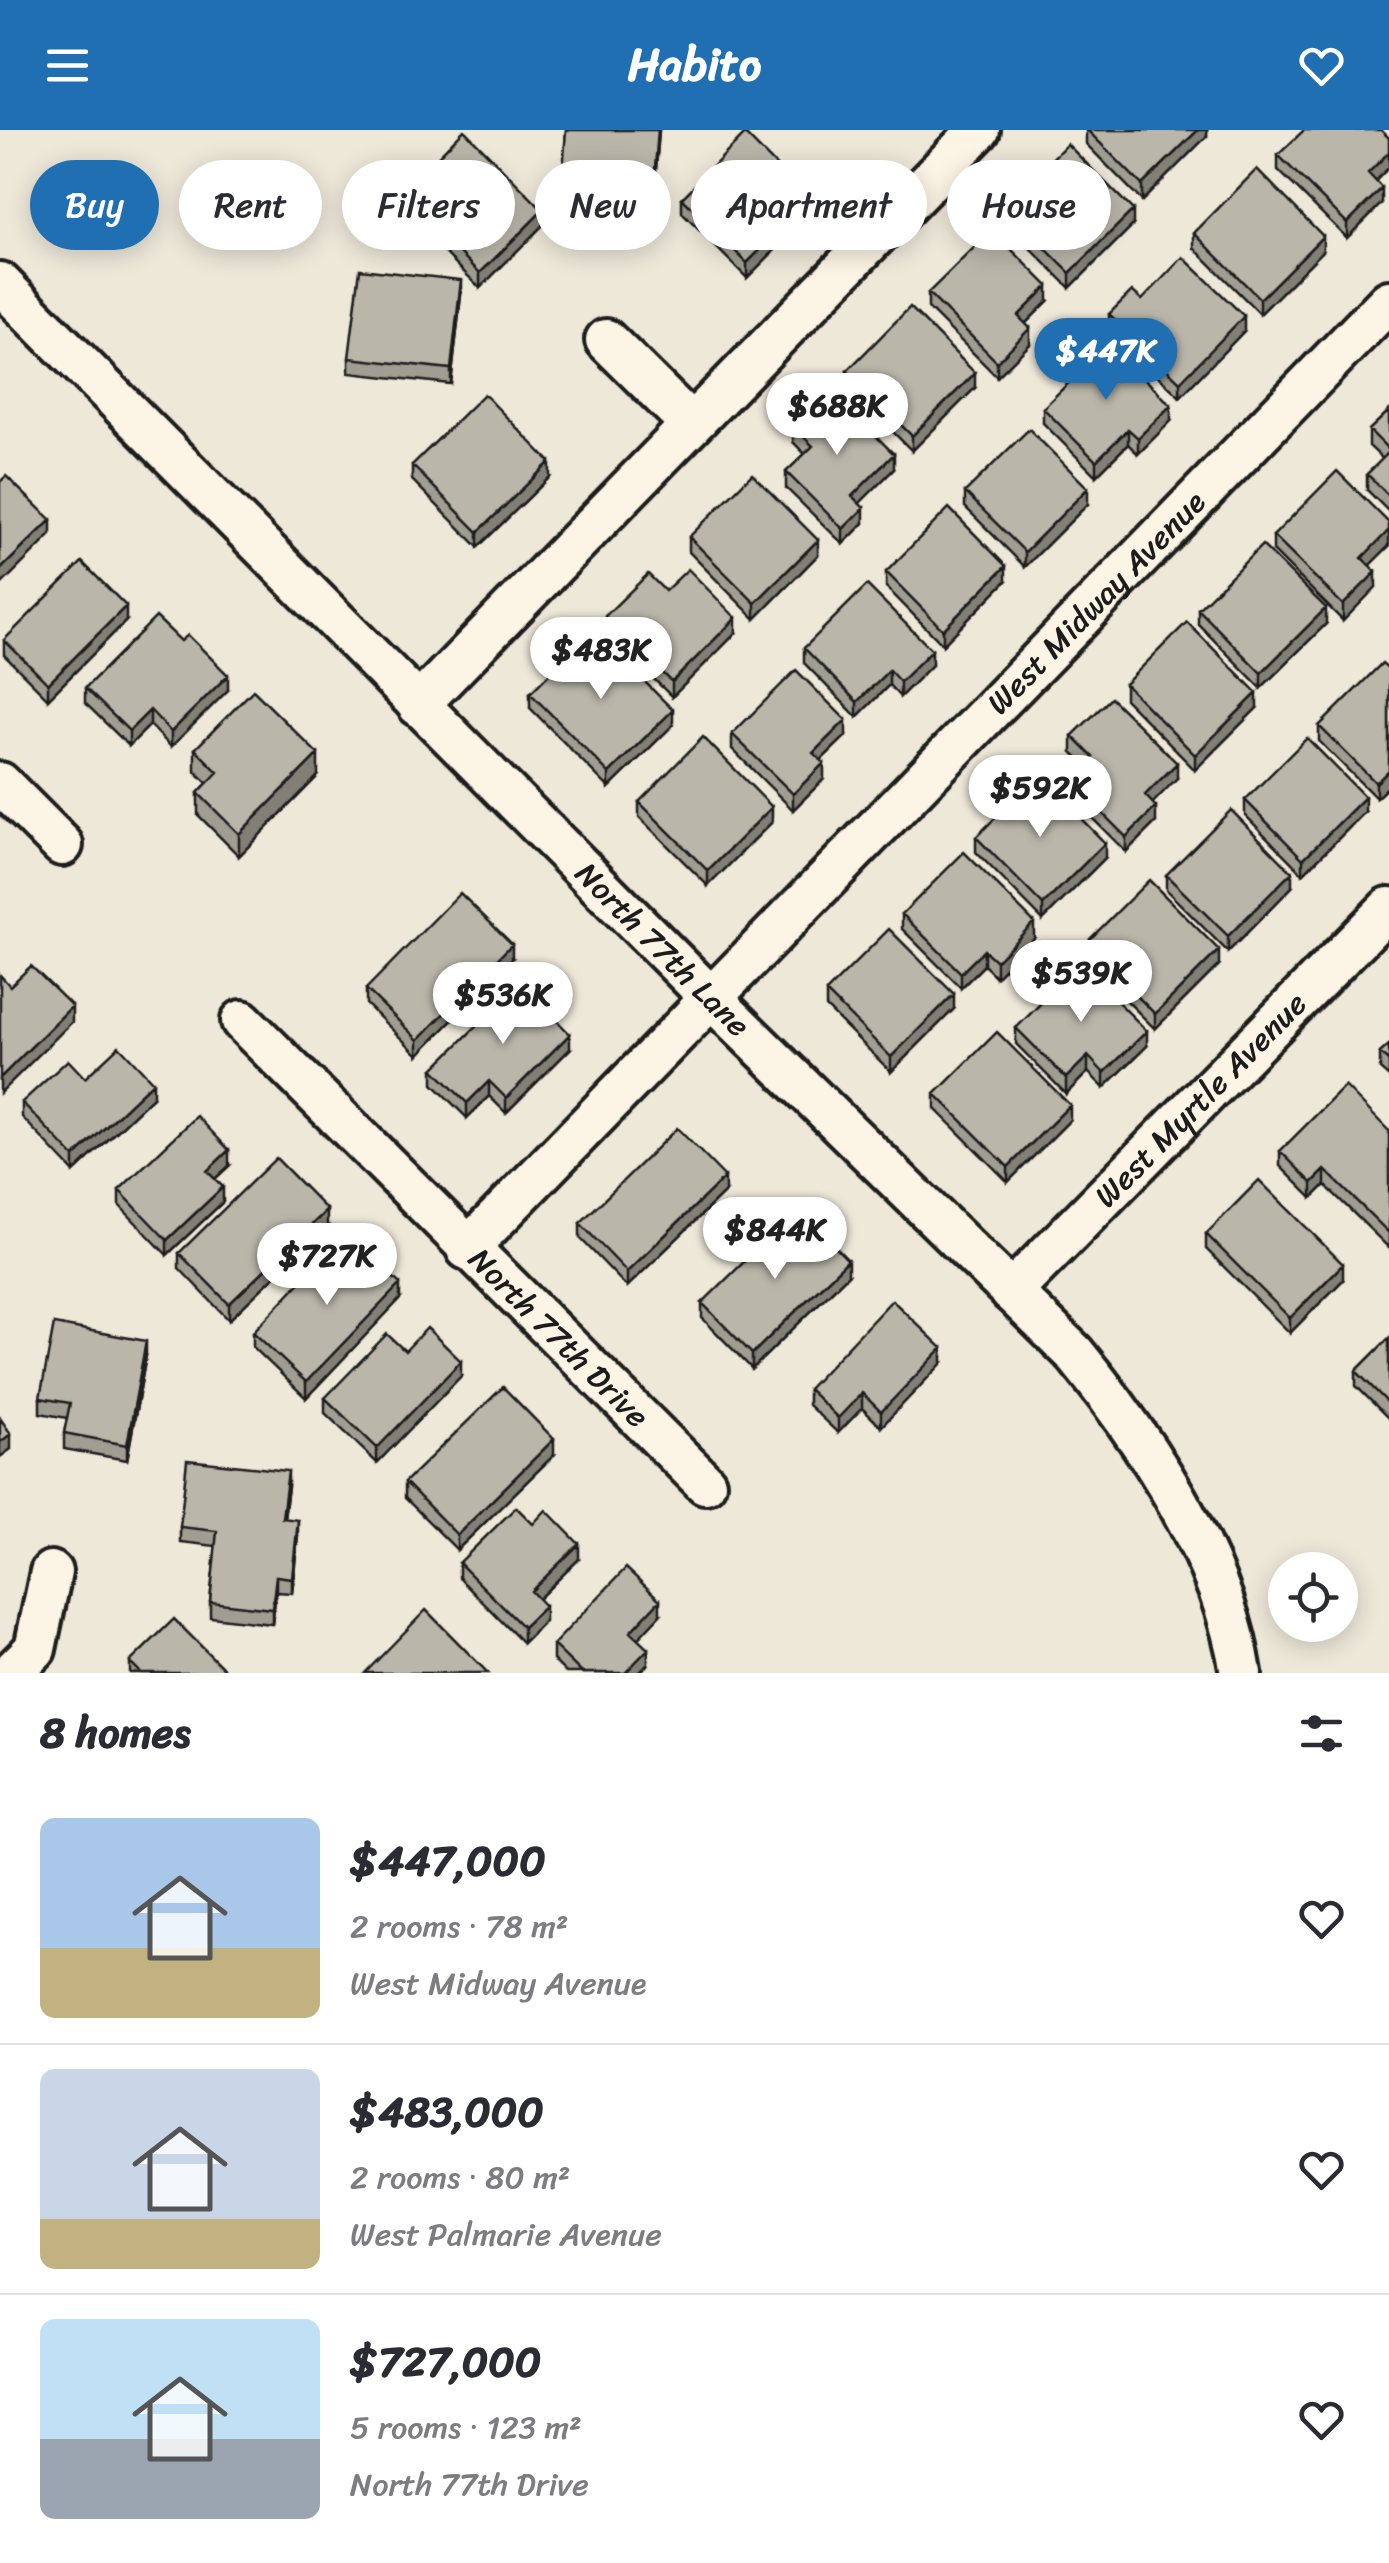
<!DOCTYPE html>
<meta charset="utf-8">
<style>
body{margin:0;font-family:Sriracha,sans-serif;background:#f2f2f3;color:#2b2b33;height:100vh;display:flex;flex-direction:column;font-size:38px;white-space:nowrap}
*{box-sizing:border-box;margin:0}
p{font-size:32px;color:#7c7c81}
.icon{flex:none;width:55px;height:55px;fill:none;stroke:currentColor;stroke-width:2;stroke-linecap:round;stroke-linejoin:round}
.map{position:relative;height:1543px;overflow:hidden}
.details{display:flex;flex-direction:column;background:#fff;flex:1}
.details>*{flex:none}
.banner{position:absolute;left:30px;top:30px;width:1330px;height:90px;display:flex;gap:20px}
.controls{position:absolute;left:1268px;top:1422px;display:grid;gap:20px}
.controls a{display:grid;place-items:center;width:90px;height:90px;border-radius:50%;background:#fff;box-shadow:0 5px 25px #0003;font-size:50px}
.price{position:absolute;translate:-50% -85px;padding:0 22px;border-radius:35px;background:#fff;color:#222;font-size:32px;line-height:65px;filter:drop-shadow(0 2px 5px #0008)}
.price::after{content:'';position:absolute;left:50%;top:60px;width:30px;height:22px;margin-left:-15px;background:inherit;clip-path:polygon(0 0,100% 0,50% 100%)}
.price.selected{background:#1f6fb2;color:#fff}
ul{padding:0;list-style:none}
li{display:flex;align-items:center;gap:30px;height:250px;padding:0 40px}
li+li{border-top:2px solid #e1e1e2}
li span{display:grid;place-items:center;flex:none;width:280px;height:200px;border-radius:15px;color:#555}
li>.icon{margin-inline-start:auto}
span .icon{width:120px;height:120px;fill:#fffc;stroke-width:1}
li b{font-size:42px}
h2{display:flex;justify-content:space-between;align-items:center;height:120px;padding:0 40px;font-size:42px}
.chip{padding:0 35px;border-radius:45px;background:#fff;box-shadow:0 5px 25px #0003;font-size:35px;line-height:90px}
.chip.selected{background:#1f6fb2;color:#fff}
header{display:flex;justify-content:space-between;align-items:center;height:130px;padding:0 40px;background:#1f6fb2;color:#fff;font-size:45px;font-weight:800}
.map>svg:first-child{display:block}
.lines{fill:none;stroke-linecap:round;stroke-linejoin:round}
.minor-casing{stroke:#1c1c1c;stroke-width:48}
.minor{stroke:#fcf5e5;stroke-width:40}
.wall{fill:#a09d92;stroke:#1c1c1c;stroke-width:2.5}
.shaded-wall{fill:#827f77;stroke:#1c1c1c;stroke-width:2.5}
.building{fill:#bab6aa;stroke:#1c1c1c;stroke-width:2.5}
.labels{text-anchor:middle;stroke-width:9;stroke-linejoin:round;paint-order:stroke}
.street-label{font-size:32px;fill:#1c1c1c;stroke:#fcf5e5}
</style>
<header><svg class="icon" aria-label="menu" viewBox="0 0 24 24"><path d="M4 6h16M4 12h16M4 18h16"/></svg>Habito<svg class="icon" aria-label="heart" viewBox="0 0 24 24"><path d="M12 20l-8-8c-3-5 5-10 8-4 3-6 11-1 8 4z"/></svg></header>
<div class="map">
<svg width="1389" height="1543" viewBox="0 0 1389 1543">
<rect width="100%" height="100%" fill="#eee8d9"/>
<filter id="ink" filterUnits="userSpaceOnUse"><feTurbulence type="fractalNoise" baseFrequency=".01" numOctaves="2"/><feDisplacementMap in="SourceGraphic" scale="20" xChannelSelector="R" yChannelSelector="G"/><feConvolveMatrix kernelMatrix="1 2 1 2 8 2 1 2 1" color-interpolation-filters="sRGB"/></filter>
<g filter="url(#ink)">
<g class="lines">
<defs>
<g id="minor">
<path id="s1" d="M 0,153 L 712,869 L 1074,1223 C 1147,1312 1223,1427 1241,1543"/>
<path d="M 606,210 L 691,294"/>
<path d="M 418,575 L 979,0"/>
<path d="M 0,653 L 62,715"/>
<path id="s2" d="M 242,891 L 705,1353"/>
<path id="s3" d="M 467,1119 L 1389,171"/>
<path id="s4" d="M 1011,1162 L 1389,778"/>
<path d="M 11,1543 L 35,1519 L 51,1442"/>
</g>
</defs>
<use href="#minor" class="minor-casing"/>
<use href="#minor" class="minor"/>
</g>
<path class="wall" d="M 566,0 L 659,0 L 653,78 L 562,71 Z
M 1086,0 L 1207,0 L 1207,6 L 1142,71 L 1086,14 Z
M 1389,8 L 1389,37 L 1375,51 L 1382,73 L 1347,108 L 1278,40 L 1278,25 Z
M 1029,51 L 1133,95 L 1070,158 L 1022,110 L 1022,95 L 1040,77 L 1029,66 Z
M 401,64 L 543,95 L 480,158 L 401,79 Z
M 682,68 L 810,85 L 747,148 L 682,83 Z
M 1194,103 L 1323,121 L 1260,184 L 1194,118 Z
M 928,163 L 1048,171 L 1025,194 L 1030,214 L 997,247 L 928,178 Z
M 461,165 L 451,254 L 349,243 L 349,228 Z
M 1142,170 L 1244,201 L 1180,267 L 1109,200 L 1109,184 Z
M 847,241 L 975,258 L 912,321 L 847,256 Z
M 1043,278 L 1171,291 L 1138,324 L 1128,314 L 1096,346 L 1043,293 Z
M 1389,281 L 1389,382 L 1367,360 L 1367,344 L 1383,329 L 1369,316 L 1369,300 Z
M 793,296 L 894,339 L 859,373 L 864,393 L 843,414 L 786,358 L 786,342 L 805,324 L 793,312 Z
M 412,335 L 550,347 L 478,417 L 412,350 Z
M 965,362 L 1088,374 L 1025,437 L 965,377 Z
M 1273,406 L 1389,416 L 1369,435 L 1376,457 L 1343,491 L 1273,421 Z
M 689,407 L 818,425 L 755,489 L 689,422 Z
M 886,442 L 1006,451 L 943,515 L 886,457 Z
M 665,461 L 736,503 L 672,567 L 605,501 L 605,486 Z
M 1198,479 L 1326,494 L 1261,558 L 1198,494 Z
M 126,491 L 48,569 L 4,525 L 4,510 Z
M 804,518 L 932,535 L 900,567 L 889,555 L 857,587 L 804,533 Z
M 1389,539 L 1389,656 L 1376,668 L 1319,611 L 1319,596 Z
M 1125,554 L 1257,578 L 1195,640 L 1125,569 Z
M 85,558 L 228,560 L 171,617 L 150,595 L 129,616 L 85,573 Z
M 530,563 L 673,595 L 609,658 L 530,578 Z
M 732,604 L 846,606 L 821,630 L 824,649 L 793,680 L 732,619 Z
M 1072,606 L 1177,648 L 1152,673 L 1156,692 L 1126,722 L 1070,666 L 1070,651 L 1086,635 L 1072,622 Z
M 195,619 L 318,646 L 239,726 L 198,685 L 198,663 L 207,653 L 195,641 Z
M 1245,670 L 1365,682 L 1303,744 L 1245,685 Z
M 639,672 L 772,692 L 708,756 L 639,687 Z
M 976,707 L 1105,728 L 1043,790 L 976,722 Z
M 1166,745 L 1292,757 L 1228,822 L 1166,760 Z
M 902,784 L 1034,808 L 996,847 L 984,835 L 961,858 L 902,799 Z
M 1085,814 L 1219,835 L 1155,899 L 1085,829 Z
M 512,829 L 418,925 L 366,874 L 366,859 Z
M 826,862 L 954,879 L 891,942 L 826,877 Z
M 1016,898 L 1147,916 L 1104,958 L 1088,942 L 1066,964 L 1016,914 Z
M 1389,915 L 1389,947 L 1380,939 L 1380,923 Z
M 570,919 L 506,983 L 489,966 L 467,988 L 433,954 L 433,939 Z
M 85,948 L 153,967 L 74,1042 L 22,987 L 22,972 Z
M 935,964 L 1070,990 L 1008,1052 L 935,979 Z
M 1389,1001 L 1389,1118 L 1325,1055 L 1312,1068 L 1280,1036 L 1280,1021 Z
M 229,1036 L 215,1049 L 223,1072 L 167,1125 L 119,1075 L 119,1060 Z
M 725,1062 L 627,1157 L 580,1108 L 580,1093 Z
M 327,1096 L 229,1190 L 179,1138 L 179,1123 Z
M 1206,1104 L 1343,1150 L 1290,1203 L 1206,1119 Z
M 848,1145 L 752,1239 L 702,1188 L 702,1173 Z
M 400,1169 L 306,1268 L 253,1217 L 253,1202 Z
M 1389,1208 L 1389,1289 L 1356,1256 L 1356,1241 Z
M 405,1221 L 461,1246 L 377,1333 L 325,1283 L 325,1268 Z
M 146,1226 L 127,1330 L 64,1319 L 64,1303 L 67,1288 L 40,1283 L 40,1268 Z
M 942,1233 L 881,1297 L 862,1278 L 838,1303 L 808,1275 L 808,1259 Z
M 554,1325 L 457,1420 L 405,1368 L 405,1352 Z
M 288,1356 L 284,1389 L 298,1405 L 292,1463 L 276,1462 L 272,1494 L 210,1487 L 210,1472 L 216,1416 L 180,1412 L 180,1397 Z
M 533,1394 L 579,1429 L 538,1469 L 545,1491 L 523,1513 L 459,1448 L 459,1433 Z
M 660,1485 L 637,1509 L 648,1534 L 639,1543 L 566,1543 L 553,1530 L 553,1515 Z
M 130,1532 L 228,1543 L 130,1543 Z"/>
<path class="shaded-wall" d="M 658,0 L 659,0 L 653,78 L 653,63 Z
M 1198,0 L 1207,0 L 1207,6 L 1142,71 L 1142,55 Z
M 1389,22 L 1389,37 L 1368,59 L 1368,43 Z
M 1382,58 L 1382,73 L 1347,108 L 1347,93 Z
M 810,70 L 810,85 L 747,148 L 747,133 Z
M 543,80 L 543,95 L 480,158 L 480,143 Z
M 1133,80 L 1133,95 L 1070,158 L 1070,143 Z
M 1323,106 L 1323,121 L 1260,184 L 1260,169 Z
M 461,150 L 461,165 L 451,254 L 451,239 Z
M 1048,156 L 1048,171 L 1018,201 L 1018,186 Z
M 1244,186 L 1244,201 L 1180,267 L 1180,252 Z
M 1030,198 L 1030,214 L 997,247 L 997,232 Z
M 975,243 L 975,258 L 912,321 L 912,306 Z
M 1171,275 L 1171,291 L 1138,324 L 1138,308 Z
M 1128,299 L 1128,314 L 1096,346 L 1096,331 Z
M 894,324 L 894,339 L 852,381 L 852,366 Z
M 550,332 L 550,347 L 478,417 L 478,402 Z
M 1088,358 L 1088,374 L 1025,437 L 1025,422 Z
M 864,378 L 864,393 L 843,414 L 843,399 Z
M 51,390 L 51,405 L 0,456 L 0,440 Z
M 1389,400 L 1389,416 L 1362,443 L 1362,428 Z
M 818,410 L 818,425 L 755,489 L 755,473 Z
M 1006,436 L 1006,451 L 943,515 L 943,500 Z
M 1376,442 L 1376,457 L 1343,491 L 1343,475 Z
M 126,476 L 126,491 L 48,569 L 48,554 Z
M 1326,478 L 1326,494 L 1261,558 L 1261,543 Z
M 736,488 L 736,503 L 672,567 L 672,552 Z
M 932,520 L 932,535 L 900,567 L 900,552 Z
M 889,540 L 889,555 L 857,587 L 857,572 Z
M 228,545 L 228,560 L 171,617 L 171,602 Z
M 1257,563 L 1257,578 L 1195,640 L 1195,625 Z
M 150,580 L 150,595 L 129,616 L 129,601 Z
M 673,580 L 673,595 L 609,658 L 609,643 Z
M 846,590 L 846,606 L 813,638 L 813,623 Z
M 318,624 L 318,646 L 239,726 L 239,704 Z
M 824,633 L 824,649 L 793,680 L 793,664 Z
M 1177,633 L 1177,648 L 1145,681 L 1145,665 Z
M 1389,640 L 1389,656 L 1376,668 L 1376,653 Z
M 1365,667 L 1365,682 L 1303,744 L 1303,729 Z
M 772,677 L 772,692 L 708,756 L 708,741 Z
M 1156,677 L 1156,692 L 1126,722 L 1126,707 Z
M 1105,713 L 1105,728 L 1043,790 L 1043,775 Z
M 1292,742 L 1292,757 L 1228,822 L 1228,806 Z
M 1034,792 L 1034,808 L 996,847 L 996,831 Z
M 512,814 L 512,829 L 418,925 L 418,910 Z
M 984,820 L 984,835 L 961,858 L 961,843 Z
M 1219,820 L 1219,835 L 1155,899 L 1155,884 Z
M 954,864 L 954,879 L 891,942 L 891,927 Z
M 72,876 L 72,892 L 0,963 L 0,948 Z
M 1147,901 L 1147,916 L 1104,958 L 1104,943 Z
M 570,904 L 570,919 L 506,983 L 506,968 Z
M 1088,926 L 1088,942 L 1066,964 L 1066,948 Z
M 489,951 L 489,966 L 467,988 L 467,973 Z
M 153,952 L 153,967 L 74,1042 L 74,1027 Z
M 1070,975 L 1070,990 L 1008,1052 L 1008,1037 Z
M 229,1020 L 229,1036 L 207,1056 L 207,1041 Z
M 1325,1040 L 1325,1055 L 1312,1068 L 1312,1053 Z
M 725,1047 L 725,1062 L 627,1157 L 627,1142 Z
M 223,1057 L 223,1072 L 167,1125 L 167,1110 Z
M 327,1080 L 327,1096 L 229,1190 L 229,1174 Z
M 848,1130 L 848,1145 L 752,1239 L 752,1224 Z
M 1343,1134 L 1343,1150 L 1290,1203 L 1290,1188 Z
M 400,1154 L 400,1169 L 306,1268 L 306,1252 Z
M 146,1211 L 146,1226 L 127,1330 L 127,1315 Z
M 942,1218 L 942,1233 L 881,1297 L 881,1282 Z
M 461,1231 L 461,1246 L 377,1333 L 377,1318 Z
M 862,1263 L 862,1278 L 838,1303 L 838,1288 Z
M 11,1304 L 11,1319 L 0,1327 L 0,1312 Z
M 554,1309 L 554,1325 L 457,1420 L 457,1405 Z
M 288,1341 L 288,1356 L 282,1404 L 282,1388 Z
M 298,1390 L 298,1405 L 292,1463 L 292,1448 Z
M 579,1414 L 579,1429 L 531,1476 L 531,1461 Z
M 276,1446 L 276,1462 L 272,1494 L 272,1479 Z
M 660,1470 L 660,1485 L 630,1517 L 630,1502 Z
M 545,1476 L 545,1491 L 523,1513 L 523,1497 Z
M 648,1519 L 648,1534 L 639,1543 L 625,1543 Z"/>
<path class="building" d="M 464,0 L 543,80 L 480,143 L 401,64 Z
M 566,0 L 658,0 L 653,63 L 562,56 Z
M 1087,0 L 1198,0 L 1142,55 Z
M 1304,0 L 1381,0 L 1389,8 L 1389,22 L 1368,43 L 1382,58 L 1347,93 L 1278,25 Z
M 745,4 L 810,70 L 747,133 L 682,68 Z
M 1067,14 L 1133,80 L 1070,143 L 1022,95 L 1047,69 L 1029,51 Z
M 1257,39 L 1323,106 L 1260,169 L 1194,103 Z
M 992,100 L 1048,156 L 1018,186 L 1030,198 L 997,232 L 928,163 Z
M 1183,127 L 1244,186 L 1180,252 L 1109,184 L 1132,161 L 1142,170 Z
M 360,139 L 461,150 L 451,239 L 349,228 Z
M 910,177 L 975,243 L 912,306 L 847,241 Z
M 1109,213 L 1171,275 L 1138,308 L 1128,299 L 1096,331 L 1043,278 Z
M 830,260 L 894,324 L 852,366 L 864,378 L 843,399 L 786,342 L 813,316 L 793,296 Z
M 484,264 L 550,332 L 478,402 L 412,335 Z
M 1389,281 L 1389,320 L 1369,300 Z
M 1029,299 L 1088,358 L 1025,422 L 965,362 Z
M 1389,322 L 1389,366 L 1367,344 Z
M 1337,341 L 1389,393 L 1389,400 L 1362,428 L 1376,442 L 1343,475 L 1273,406 Z
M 752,344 L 818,410 L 755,473 L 689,407 Z
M 6,346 L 51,390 L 0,440 L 0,352 Z
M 949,378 L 1006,436 L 943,500 L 886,442 Z
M 1262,415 L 1326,478 L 1261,543 L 1198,479 Z
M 82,432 L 126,476 L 48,554 L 4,510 Z
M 688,439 L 736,488 L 672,552 L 605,486 L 648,444 L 665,461 Z
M 867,455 L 932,520 L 900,552 L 889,540 L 857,572 L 804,518 Z
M 156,487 L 181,511 L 188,505 L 228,545 L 171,602 L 150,580 L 129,601 L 85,558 Z
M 1187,492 L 1257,563 L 1195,625 L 1125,554 Z
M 593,500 L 673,580 L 609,643 L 530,563 Z
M 1382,533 L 1389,539 L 1389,640 L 1376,653 L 1319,596 Z
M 796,540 L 846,590 L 813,623 L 824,633 L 793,664 L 732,604 Z
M 253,560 L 318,624 L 239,704 L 198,663 L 218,642 L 195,619 Z
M 1111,568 L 1177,633 L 1145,665 L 1156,677 L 1126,707 L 1070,651 L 1093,627 L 1072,606 Z
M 703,607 L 772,677 L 708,741 L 639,672 Z
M 1307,608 L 1365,667 L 1303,729 L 1245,670 Z
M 1038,645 L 1105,713 L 1043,775 L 976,707 Z
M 1231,680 L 1292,742 L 1228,806 L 1166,745 Z
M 964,722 L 1034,792 L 996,831 L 984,820 L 961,843 L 902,784 Z
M 1149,750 L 1219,820 L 1155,884 L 1085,814 Z
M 460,763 L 512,814 L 418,910 L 366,859 Z
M 889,799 L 954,864 L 891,927 L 826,862 Z
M 1080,834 L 1147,901 L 1104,943 L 1088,926 L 1066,948 L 1016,898 Z
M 31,836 L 72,876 L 0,948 L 0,845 L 10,856 Z
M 520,853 L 570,904 L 506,968 L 489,951 L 467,973 L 433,939 Z
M 997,902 L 1070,975 L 1008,1037 L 935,964 Z
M 1389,915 L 1389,932 L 1380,923 Z
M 119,916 L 153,952 L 74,1027 L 22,972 L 68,930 L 85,948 Z
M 1345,956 L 1389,1001 L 1389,1103 L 1325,1040 L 1312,1053 L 1280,1021 Z
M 197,986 L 229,1020 L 207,1041 L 223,1057 L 167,1110 L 119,1060 Z
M 677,998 L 725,1047 L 627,1142 L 580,1093 Z
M 276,1028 L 327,1080 L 229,1174 L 179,1123 Z
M 1259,1050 L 1343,1134 L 1290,1188 L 1206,1104 Z
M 798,1079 L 848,1130 L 752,1224 L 702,1173 Z
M 347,1103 L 400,1154 L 306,1252 L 253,1202 Z
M 892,1170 L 942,1218 L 881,1282 L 862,1263 L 838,1288 L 808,1259 Z
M 54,1194 L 146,1211 L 127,1315 L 64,1303 L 70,1273 L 40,1268 Z
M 427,1198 L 461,1231 L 377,1318 L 325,1268 L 387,1204 L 405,1221 Z
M 1389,1208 L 1389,1274 L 1356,1241 Z
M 503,1257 L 554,1309 L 457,1405 L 405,1352 Z
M 0,1288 L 11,1304 L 0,1312 Z
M 187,1330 L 288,1341 L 282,1388 L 298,1390 L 292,1448 L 276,1446 L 272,1479 L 210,1472 L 217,1401 L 180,1397 Z
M 516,1377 L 533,1394 L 546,1380 L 579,1414 L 531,1461 L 545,1476 L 523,1497 L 459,1433 Z
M 626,1438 L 660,1470 L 630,1502 L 648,1519 L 625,1543 L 582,1543 L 553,1515 Z
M 426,1480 L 488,1543 L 365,1543 Z
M 174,1489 L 228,1543 L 141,1543 L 130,1532 Z"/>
</g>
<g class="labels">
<g class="street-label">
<text dy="11" stroke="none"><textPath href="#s3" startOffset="902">West Midway Avenue</textPath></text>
<text dy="11" stroke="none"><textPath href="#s1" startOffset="940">North 77th Lane</textPath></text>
<text dy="11" stroke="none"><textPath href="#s4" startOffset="270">West Myrtle Avenue</textPath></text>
<text dy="11" stroke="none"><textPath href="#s2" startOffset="448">North 77th Drive</textPath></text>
</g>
</g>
</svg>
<div class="controls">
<a><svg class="icon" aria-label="locate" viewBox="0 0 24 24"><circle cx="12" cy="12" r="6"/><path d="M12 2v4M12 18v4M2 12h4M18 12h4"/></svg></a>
</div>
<b class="price selected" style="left:1106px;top:273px">$447K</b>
<b class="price" style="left:837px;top:328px">$688K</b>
<b class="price" style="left:601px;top:572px">$483K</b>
<b class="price" style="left:1040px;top:710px">$592K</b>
<b class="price" style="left:1081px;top:895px">$539K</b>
<b class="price" style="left:503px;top:917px">$536K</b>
<b class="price" style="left:775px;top:1152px">$844K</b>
<b class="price" style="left:327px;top:1178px">$727K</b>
<div class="banner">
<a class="chip selected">Buy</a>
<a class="chip">Rent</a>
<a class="chip">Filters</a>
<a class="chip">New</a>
<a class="chip">Apartment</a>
<a class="chip">House</a>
</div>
</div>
<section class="details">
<h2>8 homes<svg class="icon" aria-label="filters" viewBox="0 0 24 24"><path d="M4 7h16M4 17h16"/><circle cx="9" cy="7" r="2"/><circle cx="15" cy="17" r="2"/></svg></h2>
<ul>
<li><span style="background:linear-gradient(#a9c7e8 65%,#c2b280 0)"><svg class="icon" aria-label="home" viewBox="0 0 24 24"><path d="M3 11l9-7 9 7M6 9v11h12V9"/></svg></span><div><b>$447,000</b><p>2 rooms · 78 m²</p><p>West Midway Avenue</p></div><svg class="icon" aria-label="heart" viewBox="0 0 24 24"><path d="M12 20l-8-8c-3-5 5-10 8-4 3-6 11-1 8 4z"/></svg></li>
<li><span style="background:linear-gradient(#c9d6e8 75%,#c2b280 0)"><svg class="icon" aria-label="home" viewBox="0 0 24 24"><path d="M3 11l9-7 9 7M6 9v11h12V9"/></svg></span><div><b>$483,000</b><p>2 rooms · 80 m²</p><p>West Palmarie Avenue</p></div><svg class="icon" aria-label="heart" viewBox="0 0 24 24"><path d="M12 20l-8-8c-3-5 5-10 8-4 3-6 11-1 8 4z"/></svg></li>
<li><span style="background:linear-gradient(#bfe0f5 60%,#9aa5b1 0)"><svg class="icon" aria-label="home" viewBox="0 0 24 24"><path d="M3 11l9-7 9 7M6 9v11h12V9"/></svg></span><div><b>$727,000</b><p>5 rooms · 123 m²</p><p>North 77th Drive</p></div><svg class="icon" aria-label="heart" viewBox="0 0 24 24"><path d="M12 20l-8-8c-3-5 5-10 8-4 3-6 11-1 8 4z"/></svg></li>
</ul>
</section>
